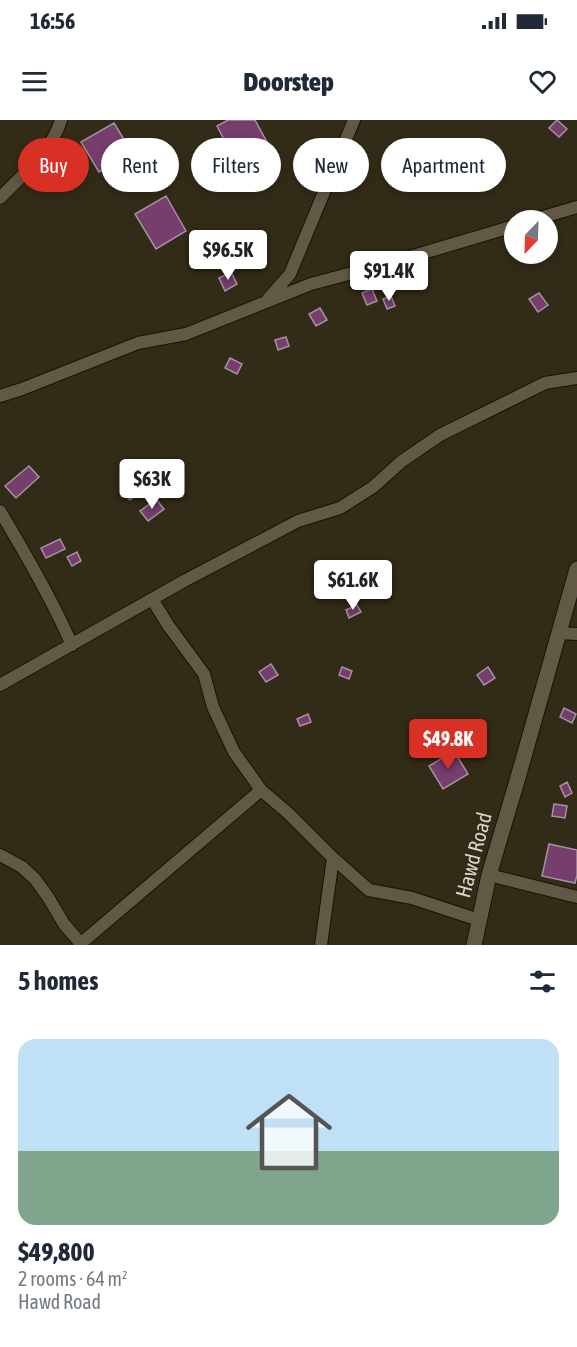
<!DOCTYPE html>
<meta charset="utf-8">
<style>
body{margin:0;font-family:"Asap Condensed",sans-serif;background:#f2f2f3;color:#1f2937;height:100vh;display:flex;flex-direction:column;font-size:22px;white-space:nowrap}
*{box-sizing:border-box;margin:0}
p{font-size:20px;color:#747a83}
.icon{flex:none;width:33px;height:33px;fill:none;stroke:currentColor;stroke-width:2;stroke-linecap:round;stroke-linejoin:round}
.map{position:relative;height:825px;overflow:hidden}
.sheet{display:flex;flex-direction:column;background:#fff;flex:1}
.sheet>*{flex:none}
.hud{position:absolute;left:18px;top:18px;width:542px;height:54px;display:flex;gap:12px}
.needle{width:39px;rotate:203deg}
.fabs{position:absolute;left:504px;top:90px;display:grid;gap:12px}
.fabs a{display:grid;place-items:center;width:54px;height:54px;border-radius:50%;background:#fff;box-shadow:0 3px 9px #0003;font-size:30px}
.price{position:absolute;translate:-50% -51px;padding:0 14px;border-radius:6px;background:#fff;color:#222;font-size:20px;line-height:39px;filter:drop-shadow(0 2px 3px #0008)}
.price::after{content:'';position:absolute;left:50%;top:36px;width:18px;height:14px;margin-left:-9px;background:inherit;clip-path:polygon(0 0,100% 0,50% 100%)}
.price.current{background:#d93025;color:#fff}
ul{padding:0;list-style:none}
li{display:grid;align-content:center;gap:12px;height:318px;padding:0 18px}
li span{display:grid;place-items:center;height:186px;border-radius:18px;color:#555}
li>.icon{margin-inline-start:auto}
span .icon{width:108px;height:108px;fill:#fffc;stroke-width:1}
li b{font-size:26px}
h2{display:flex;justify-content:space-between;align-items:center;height:72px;padding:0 18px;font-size:26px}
.pill{padding:0 21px;border-radius:27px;background:#fff;box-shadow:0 3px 9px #0003;font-size:21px;line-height:54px}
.pill.current{background:#d93025;color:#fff}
.status{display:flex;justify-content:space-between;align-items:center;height:42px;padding:0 30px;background:#fff;direction:ltr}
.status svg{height:16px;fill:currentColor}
header{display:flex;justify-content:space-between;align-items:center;height:78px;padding:0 18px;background:#fff;font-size:27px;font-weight:800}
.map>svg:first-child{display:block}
.building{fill:#753e6d;stroke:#a591a1;stroke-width:1.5}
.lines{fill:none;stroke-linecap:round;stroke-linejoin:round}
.minor-casing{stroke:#1a1303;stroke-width:14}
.secondary-casing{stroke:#1a1303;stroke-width:17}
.minor{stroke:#615946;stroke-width:12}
.secondary{stroke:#615946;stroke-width:15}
.labels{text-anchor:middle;stroke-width:4.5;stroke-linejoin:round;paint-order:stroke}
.street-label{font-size:21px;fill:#dad6cb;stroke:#322b18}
</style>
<div class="status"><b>16:56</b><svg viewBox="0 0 49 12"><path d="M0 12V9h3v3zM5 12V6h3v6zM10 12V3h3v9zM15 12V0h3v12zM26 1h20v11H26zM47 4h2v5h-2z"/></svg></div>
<header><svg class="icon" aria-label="menu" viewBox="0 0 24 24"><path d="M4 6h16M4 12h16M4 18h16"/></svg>Doorstep<svg class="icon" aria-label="heart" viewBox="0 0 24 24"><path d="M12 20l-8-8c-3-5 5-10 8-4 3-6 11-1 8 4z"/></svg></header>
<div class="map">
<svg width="577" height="825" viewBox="0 0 577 825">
<rect width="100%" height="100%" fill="#322b18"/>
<path class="building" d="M 228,0 L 255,0 L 268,24 L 235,41 L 217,6 Z
M 557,0 L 567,9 L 559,17 L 549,8 Z
M 114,3 L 132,33 L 99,52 L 81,22 Z
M 220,26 L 227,39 L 217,44 L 210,32 Z
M 166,76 L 186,111 L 156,129 L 135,94 Z
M 231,152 L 237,164 L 225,171 L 219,158 Z
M 372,169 L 377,181 L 367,185 L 362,173 Z
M 539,173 L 548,185 L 538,192 L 529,179 Z
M 391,176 L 395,186 L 387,189 L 383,179 Z
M 320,188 L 327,200 L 316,206 L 309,194 Z
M 286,217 L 289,226 L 278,230 L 275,220 Z
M 230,238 L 242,244 L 237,254 L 225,248 Z
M 29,346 L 39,357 L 16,378 L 5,366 Z
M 133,361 L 141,371 L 130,380 L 121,370 Z
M 156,379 L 164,389 L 148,401 L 140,391 Z
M 60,419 L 65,429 L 46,438 L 41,428 Z
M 77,432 L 81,441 L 72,446 L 67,437 Z
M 357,485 L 361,492 L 349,498 L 346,490 Z
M 271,544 L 278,555 L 266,562 L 259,552 Z
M 342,547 L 352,551 L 349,559 L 339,555 Z
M 488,547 L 495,558 L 484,565 L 477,555 Z
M 564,588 L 576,594 L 572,603 L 560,597 Z
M 308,594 L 311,602 L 300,606 L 297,599 Z
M 454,631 L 468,654 L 443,669 L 429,646 Z
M 567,662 L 572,673 L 565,677 L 560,666 Z
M 554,684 L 567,686 L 565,698 L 552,696 Z
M 549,724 L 577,730 L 577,755 L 575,763 L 542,756 Z"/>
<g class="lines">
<defs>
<path id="minor" d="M 0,78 C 22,55 52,31 61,0
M 533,100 L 577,87
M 268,179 L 290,154 L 354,0
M 0,276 L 22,269 L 138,223 L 186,214 L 311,164 L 386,144 L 514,106
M 0,391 C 26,435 51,478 72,525
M 152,479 L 168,505 L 204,554 L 213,587 L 234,632 L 261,670 L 288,693 L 333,738 L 369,770 L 412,778 L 479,800
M 559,513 L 577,514
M 0,565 L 184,461 L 298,401 L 340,388 L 373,367 L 402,341 L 440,315 L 545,263 L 577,258
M 0,735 L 22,747 L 35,759 L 48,777 L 64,804 L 82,825
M 489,755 L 577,777
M 79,825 L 261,670
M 321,825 L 333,738"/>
<path id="secondary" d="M 474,825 L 489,755 L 519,654 L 577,449"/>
</defs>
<use href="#minor" class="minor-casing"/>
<use href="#secondary" class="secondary-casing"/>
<use href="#minor" class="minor"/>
<use href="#secondary" class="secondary"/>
</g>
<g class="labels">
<g class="street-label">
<text transform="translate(474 735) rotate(-75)" y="7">Hawd Road</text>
</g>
</g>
</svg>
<div class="fabs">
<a><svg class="needle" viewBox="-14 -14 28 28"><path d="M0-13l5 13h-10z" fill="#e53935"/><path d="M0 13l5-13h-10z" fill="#747a83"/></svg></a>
</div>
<b class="price" style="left:228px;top:161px">$96.5K</b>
<b class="price" style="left:389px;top:182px">$91.4K</b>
<b class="price" style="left:152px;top:390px">$63K</b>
<b class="price" style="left:353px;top:491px">$61.6K</b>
<b class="price current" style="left:448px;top:650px">$49.8K</b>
<div class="hud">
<a class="pill current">Buy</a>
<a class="pill">Rent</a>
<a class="pill">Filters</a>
<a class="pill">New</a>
<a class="pill">Apartment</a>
</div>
</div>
<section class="sheet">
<h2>5 homes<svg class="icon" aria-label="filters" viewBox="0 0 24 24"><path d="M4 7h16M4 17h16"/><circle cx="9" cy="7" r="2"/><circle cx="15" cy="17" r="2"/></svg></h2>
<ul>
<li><span style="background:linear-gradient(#bfe0f5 60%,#7fa58c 0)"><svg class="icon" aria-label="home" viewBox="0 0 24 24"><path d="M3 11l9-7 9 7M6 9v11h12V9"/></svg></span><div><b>$49,800</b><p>2 rooms · 64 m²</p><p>Hawd Road</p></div></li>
</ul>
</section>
